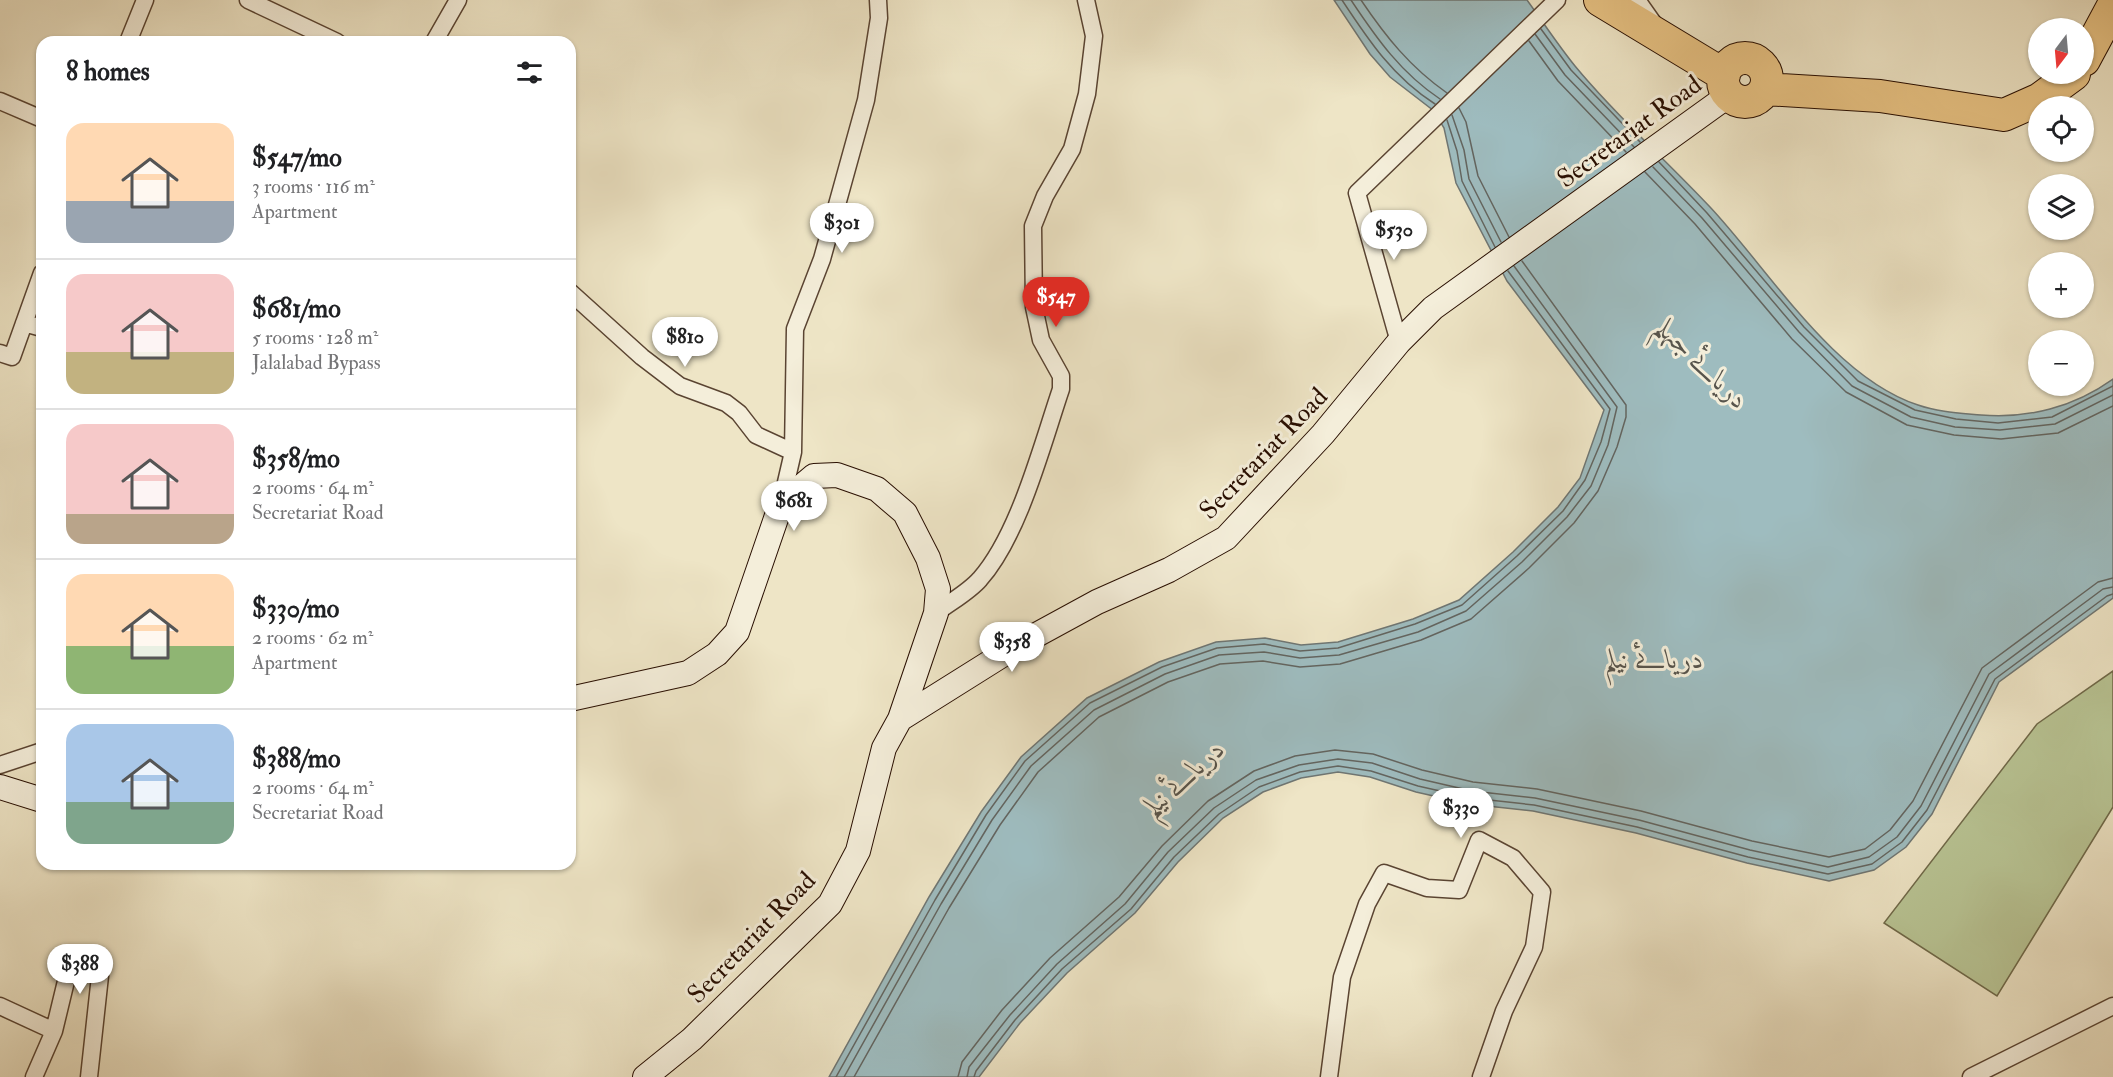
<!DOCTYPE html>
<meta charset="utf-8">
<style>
body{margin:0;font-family:"IM FELL Double Pica",Amiri,serif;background:#f2f2f2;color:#202124;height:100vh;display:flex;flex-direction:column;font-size:22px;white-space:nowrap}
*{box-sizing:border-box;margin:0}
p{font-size:20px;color:#757577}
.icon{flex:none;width:33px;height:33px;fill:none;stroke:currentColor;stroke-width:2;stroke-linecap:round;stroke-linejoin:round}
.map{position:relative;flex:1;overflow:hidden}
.side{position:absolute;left:36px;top:36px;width:540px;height:834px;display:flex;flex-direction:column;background:#fff;border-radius:18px;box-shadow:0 2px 4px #0004}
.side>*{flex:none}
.needle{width:39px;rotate:196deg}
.tools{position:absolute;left:2028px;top:18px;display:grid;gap:12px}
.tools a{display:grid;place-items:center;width:66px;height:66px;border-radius:50%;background:#fff;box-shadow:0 2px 4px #0004;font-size:30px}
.price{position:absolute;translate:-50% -51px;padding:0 14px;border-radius:21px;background:#fff;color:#222;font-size:20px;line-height:39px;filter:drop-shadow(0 2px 3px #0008)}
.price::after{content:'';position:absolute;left:50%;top:36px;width:18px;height:14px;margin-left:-9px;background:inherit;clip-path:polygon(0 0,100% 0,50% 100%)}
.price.selected{background:#d93025;color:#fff}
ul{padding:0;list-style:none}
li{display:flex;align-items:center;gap:18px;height:150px;padding:0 30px}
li+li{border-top:2px solid #e0e0e0}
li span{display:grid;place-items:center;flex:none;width:168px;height:120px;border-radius:18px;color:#555}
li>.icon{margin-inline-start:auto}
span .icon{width:72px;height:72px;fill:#fffc;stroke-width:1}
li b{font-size:26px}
h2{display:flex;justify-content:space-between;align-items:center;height:72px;padding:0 30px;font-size:26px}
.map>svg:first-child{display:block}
.green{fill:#b9c595;stroke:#706a4a;stroke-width:1.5}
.water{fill:#9ebcbf;stroke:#6f7673;stroke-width:1.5}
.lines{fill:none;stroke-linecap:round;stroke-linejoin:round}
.shore{stroke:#636560;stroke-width:1.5}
.street-casing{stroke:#5a4432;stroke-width:19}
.secondary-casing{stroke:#280e00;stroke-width:26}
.highway-casing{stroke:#280e00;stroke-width:34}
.street{stroke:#f4eeda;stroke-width:16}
.secondary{stroke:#f4eeda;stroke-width:24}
.highway{stroke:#e7c283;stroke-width:32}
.labels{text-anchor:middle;stroke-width:6;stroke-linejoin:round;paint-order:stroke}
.street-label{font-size:26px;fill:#280e00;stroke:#f4eeda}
.water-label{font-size:27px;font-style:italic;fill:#57544c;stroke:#f4eeda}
</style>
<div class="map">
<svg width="2113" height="1077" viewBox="0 0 2113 1077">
<rect width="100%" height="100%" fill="#eee5c6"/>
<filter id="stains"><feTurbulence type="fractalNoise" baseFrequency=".00333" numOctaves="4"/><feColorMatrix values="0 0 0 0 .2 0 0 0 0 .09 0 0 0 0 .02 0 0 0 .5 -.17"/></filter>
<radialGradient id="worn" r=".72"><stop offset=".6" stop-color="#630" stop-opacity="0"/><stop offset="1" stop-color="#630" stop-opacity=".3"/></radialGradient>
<path class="green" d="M 2113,671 L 2113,807 L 1997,996 L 1884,923 L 2037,724 Z"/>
<path class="water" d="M 1334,0 L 1527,0 C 1543,22 1558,45 1575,66 C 1616,116 1666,160 1710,207 C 1770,271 1833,377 1918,405 C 1938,412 1960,413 1981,415 C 2028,419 2074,407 2113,379 L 2113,598 L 1999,682 L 1932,814 L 1906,847 L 1874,870 L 1829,881 L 1747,863 L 1636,833 L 1533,811 L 1469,804 L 1416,792 L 1370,777 L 1338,772 L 1301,778 L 1263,792 L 1223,818 L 1178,862 L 1135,913 L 1067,973 L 1020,1023 L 979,1077 L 829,1077 L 929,897 L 981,812 L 1021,757 L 1087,698 L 1159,662 L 1216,642 L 1265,638 L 1301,645 L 1338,642 L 1413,619 L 1459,600 L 1513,552 L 1558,507 L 1580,478 L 1604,410 L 1507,281 L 1456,183 L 1444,128 L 1434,111 L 1390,77 L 1370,54 Z"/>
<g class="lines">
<path class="shore" d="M 1342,0 C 1369,41 1393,77 1435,104
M 1351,0 C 1377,39 1401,73 1440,99
M 1361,0 C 1386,37 1410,67 1447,93
M 1541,29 L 1571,70 L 1640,142
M 1535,34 L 1565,75 L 1634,147
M 1529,41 L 1558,81 L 1626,152
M 1459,108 L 1466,122 L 1478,176 L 1509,237
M 1452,115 L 1464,150 L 1469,179 L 1501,242
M 1447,120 L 1457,151 L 1462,181 L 1495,247
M 1659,162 L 1707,213 L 1804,327 L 1858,381 L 1915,410 L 1956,419 L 1998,423 L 2052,417 L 2113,386
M 1653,167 L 1702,218 L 1799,332 L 1852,386 L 1911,417 L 1955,427 L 2000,430 L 2055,424 L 2113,395
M 1645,172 L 1695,224 L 1792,339 L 1846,392 L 1907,425 L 1954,435 L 2001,439 L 2058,433 L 2113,406
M 836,1077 L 935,900 L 986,815 L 1025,761 L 1090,703 L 1162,667 L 1217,648 L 1264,644 L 1300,651 L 1338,648 L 1415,624 L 1462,605 L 1517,556 L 1563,511 L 1585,480 L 1601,442 L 1610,409 L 1508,271
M 844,1077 L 941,904 L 992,820 L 1031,766 L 1094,710 L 1165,674 L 1219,655 L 1264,652 L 1300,658 L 1339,655 L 1418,632 L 1466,611 L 1522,562 L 1567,517 L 1591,486 L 1608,445 L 1617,407 L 1514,266
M 854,1077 L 949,908 L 1000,825 L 1038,772 L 1099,717 L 1168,682 L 1220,664 L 1263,661 L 1300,667 L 1340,664 L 1421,640 L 1471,619 L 1529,568 L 1574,523 L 1598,491 L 1617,447 L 1626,417 L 1626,405 L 1522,261
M 958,1077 L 962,1062 L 1002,1010 L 1050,958 L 1119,897 L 1162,846 L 1208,801 L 1254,771 L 1295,756 L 1335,750 L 1373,754 L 1422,770 L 1473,782 L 1537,789 L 1641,811 L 1752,841 L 1829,857 L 1865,849 L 1890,830 L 1913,801 L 1982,668 L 2098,582 L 2113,578
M 967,1077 L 969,1067 L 1010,1015 L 1057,964 L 1125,904 L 1168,852 L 1214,808 L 1256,780 L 1299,765 L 1338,759 L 1372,763 L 1420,779 L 1472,791 L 1535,798 L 1639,820 L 1750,850 L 1828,867 L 1869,857 L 1897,837 L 1921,806 L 1989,674 L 2103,589 L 2113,587
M 974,1077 L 976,1071 L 1015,1020 L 1062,969 L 1131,909 L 1174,857 L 1219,814 L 1259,787 L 1300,772 L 1338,766 L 1371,771 L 1418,786 L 1471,798 L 1534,805 L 1637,827 L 1748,857 L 1828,874 L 1872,864 L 1902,842 L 1927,810 L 1995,679 L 2107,596 L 2113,594"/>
<defs>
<path id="street" d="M 248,0 L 337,42
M 1637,0 L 1654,24
M 128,42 L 145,0
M 434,42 L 458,0
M 0,101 L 42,119
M 570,292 L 642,357 L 680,386 L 726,403 L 739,413 L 756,435 L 793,452
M 24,323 L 42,328
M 1399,342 L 1357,193 L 1557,0
M 0,353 L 12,357 L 42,273
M 781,504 L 793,452 L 795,329 L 822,259 L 866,100 L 879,18 L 878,0
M 936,613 C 950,602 969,592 980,579 C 1019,535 1042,445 1061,389 L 1061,376 L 1041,340 L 1034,307 L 1033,226 L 1045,196 L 1072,149 L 1087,94 L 1094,36 L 1086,0
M 0,765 L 42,751
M 0,1006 L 54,1031
M 34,1077 L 54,1031 L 67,977 L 72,968 C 85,963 92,965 100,976 L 89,1077
M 1329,1077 L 1342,977 L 1367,904 L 1384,873 L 1427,888 L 1459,890 L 1479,840 L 1513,858 L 1542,892 L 1534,947 L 1504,1011 L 1481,1077
M 1971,1077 L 2113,1006"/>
<path id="secondary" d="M 570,699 L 688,673 L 717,654 L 737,632 L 781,504 L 814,476 L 837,475 L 877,489 L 905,513 L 928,558 L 938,589 L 936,613 L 900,719
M 0,787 L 42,800
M 645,1077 L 692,1039 L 830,904 L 858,851 L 884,748 L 900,719 L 1018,645 L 1097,602 L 1169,570 L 1226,538 L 1323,434 L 1399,342 L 1433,308 L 1729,95"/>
<path id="highway" d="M 1600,0 L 1724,75
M1723 80a22 22 0 1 1 44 0a22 22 0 1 1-44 0Z
M 2084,60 L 2113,6
M 1765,89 L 1880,96 L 2004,115 L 2040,99 L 2074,74"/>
</defs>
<use href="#street" class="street-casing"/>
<use href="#secondary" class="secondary-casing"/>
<use href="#highway" class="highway-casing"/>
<use href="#street" class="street"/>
<use href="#secondary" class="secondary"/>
<use href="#highway" class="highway"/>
</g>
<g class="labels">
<g class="street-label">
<text transform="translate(1629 131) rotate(-36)" y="9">Secretariat Road</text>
<text transform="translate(1263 453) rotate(-46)" y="9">Secretariat Road</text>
<text transform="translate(751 937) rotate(-46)" y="9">Secretariat Road</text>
</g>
<g class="water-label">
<text transform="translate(1702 363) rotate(44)" y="9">دریائے جہلم</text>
<text x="1654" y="668">دریائے نیلم</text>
<text transform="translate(1183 778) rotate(-42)" y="9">دریائے نیلم</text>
</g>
</g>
<rect width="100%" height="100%" filter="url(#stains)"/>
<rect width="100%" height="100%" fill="url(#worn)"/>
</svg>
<div class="tools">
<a><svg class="needle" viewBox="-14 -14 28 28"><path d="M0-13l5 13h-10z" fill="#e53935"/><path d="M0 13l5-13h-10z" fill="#757577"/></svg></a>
<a><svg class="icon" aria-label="locate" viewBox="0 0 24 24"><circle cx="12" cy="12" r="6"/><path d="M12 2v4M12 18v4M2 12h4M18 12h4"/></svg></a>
<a><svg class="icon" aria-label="layers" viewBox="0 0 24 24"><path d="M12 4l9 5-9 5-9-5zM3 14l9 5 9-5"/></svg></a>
<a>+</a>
<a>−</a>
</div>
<b class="price" style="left:842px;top:254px">$301</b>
<b class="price" style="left:1394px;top:261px">$530</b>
<b class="price selected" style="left:1056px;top:328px">$547</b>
<b class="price" style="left:685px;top:368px">$810</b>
<b class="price" style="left:794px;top:532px">$681</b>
<b class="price" style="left:1012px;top:673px">$358</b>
<b class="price" style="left:1461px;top:839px">$330</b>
<b class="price" style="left:80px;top:995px">$388</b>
<section class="side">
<h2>8 homes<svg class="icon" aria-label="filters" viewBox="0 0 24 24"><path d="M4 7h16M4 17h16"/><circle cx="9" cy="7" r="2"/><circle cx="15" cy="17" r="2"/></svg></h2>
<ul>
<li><span style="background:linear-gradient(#ffd9b3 65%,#9aa5b1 0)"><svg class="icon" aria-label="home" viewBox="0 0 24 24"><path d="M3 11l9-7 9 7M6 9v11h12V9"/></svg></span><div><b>$547/mo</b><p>3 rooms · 116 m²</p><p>Apartment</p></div></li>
<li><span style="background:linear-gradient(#f6c9c9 65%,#c2b280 0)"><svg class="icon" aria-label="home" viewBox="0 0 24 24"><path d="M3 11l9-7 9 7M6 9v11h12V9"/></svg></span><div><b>$681/mo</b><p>5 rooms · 128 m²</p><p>Jalalabad Bypass</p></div></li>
<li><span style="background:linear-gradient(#f6c9c9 75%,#b9a48a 0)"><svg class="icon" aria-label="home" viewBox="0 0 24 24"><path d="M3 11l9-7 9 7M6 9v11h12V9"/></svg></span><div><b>$358/mo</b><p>2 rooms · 64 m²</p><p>Secretariat Road</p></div></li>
<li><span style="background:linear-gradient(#ffd9b3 60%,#8fb573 0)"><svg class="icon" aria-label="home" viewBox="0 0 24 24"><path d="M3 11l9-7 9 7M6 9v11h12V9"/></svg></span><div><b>$330/mo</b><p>2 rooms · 62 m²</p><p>Apartment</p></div></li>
<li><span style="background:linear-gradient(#a9c7e8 65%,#7fa58c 0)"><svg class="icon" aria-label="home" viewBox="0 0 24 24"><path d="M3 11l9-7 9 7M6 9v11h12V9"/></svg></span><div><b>$388/mo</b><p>2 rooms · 64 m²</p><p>Secretariat Road</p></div></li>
</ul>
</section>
</div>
